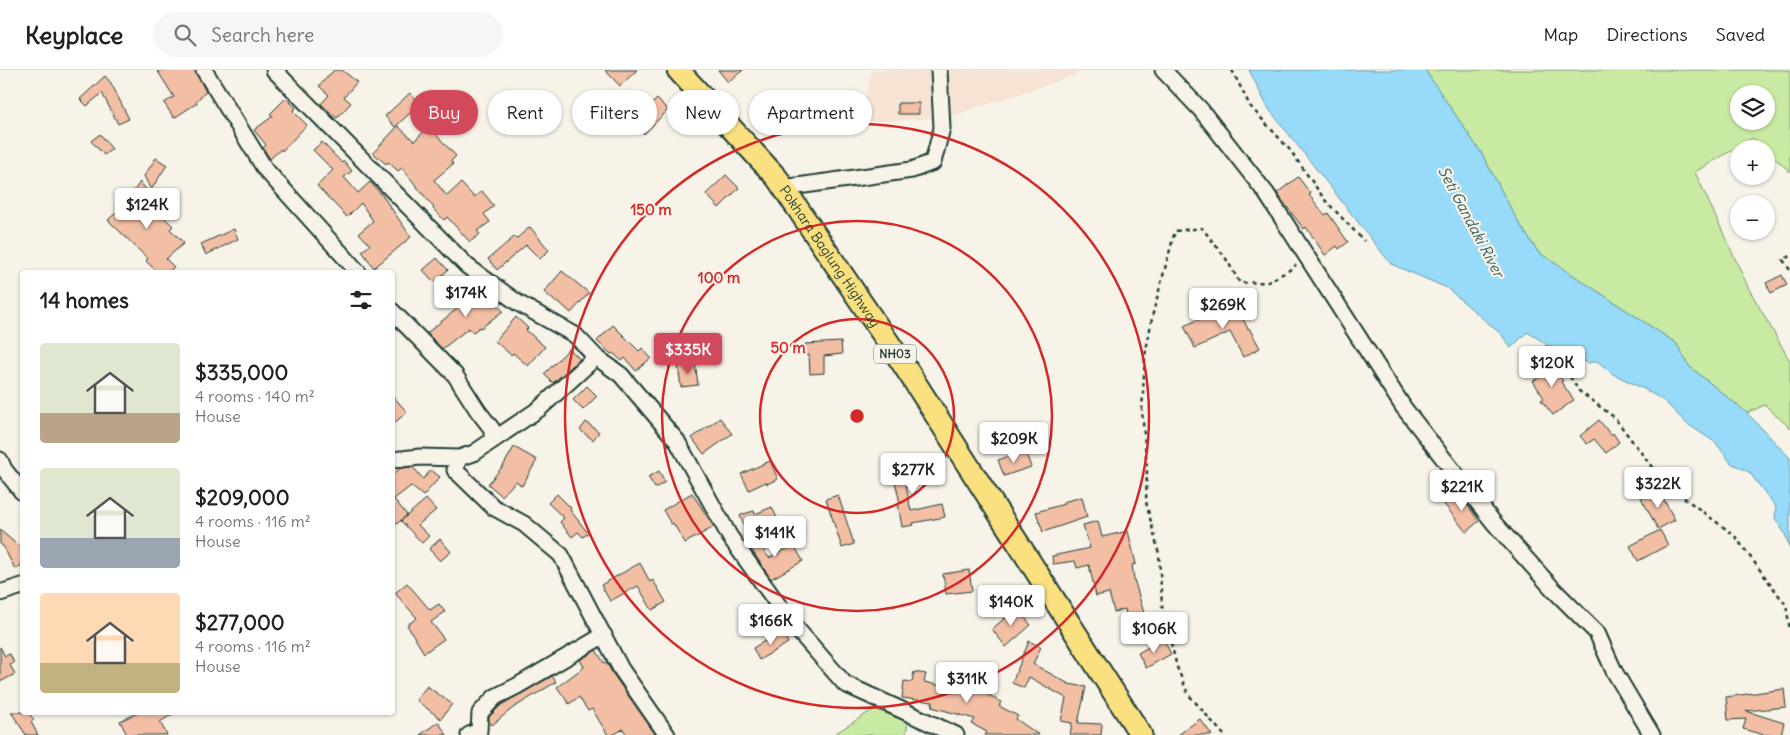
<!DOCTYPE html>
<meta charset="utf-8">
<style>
body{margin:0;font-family:Delius,sans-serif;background:#f6f6f6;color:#222;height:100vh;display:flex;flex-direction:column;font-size:19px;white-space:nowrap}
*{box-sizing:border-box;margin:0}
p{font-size:16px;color:#767676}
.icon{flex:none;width:28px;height:28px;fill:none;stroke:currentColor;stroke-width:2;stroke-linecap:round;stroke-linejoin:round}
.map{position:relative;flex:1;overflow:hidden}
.panel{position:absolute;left:20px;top:200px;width:375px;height:445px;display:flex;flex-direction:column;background:#fff;border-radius:5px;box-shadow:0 1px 4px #0004}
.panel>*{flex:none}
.top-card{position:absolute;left:410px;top:20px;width:475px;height:45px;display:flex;gap:10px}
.buttons{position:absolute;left:1730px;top:15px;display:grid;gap:10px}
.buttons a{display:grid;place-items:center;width:45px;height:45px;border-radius:50%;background:#fff;box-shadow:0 1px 4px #0004;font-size:25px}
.price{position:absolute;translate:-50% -42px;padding:0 11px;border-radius:5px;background:#fff;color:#222;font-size:16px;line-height:32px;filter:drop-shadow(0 1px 2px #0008)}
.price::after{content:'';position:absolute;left:50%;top:30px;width:15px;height:11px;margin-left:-8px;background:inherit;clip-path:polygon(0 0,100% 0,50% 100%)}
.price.on{background:#d1495b;color:#fff}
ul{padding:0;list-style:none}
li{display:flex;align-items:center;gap:15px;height:125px;padding:0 20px}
li span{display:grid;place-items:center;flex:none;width:140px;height:100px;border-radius:5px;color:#555}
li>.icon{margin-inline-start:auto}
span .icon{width:60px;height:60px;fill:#fffc;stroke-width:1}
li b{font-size:21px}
h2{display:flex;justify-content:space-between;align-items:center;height:60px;padding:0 20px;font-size:21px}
.tag{padding:0 18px;border-radius:22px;background:#fff;box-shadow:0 1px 4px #0004;font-size:18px;line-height:45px}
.tag.on{background:#d1495b;color:#fff}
header{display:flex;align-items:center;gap:30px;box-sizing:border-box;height:70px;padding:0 25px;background:#fff;border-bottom:1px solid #e0e0e0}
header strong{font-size:24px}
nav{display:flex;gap:28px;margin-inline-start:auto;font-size:18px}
.search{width:350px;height:45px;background:#f6f6f6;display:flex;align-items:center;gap:12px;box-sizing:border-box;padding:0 18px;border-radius:28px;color:#767676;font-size:19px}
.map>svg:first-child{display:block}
.built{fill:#f6e3d4}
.green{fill:#c9eaa2;stroke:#74946b;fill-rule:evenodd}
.water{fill:#97daf9;stroke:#679baa}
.building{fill:#f2bea4;stroke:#1f3d34}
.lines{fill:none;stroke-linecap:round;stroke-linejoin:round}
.minor-casing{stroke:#1f3d34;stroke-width:19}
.highway-casing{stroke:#1f3d34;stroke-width:25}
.path{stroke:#1f3d34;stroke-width:2.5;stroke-dasharray:4 4;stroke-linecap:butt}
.minor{stroke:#f7f3e8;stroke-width:15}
.highway{stroke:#fbe080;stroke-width:21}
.ring{fill:none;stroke:#d62828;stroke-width:2.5}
.labels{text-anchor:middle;stroke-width:4.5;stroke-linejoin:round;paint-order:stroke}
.shield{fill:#f7f3e8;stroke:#60746a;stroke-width:1}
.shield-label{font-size:12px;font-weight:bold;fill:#1f3d34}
.street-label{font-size:14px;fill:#1f3d34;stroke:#f7f3e8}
.water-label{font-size:15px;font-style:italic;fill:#375c5b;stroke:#f7f3e8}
.centre{fill:#d62828;stroke:#f7f3e8;stroke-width:2.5}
.ring-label{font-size:15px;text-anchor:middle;font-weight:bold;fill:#d62828;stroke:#f7f3e8;stroke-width:4.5;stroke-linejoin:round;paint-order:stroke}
</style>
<header>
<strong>Keyplace</strong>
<div class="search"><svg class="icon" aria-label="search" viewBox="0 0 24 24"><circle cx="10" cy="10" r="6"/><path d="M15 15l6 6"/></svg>Search here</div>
<nav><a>Map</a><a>Directions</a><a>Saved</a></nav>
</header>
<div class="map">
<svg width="1790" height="665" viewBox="0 0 1790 665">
<rect width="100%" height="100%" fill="#f7f3e8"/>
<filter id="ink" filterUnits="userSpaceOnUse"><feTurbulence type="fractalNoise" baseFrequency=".02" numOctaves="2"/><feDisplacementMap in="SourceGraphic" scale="10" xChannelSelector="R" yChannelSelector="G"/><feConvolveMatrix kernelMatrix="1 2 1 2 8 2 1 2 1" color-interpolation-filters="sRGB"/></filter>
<g filter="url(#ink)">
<path class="built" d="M 872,0 L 1081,0 L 1076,5 L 946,48 L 860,52 Z"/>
<path class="green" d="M 1425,0 L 1790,0 L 1790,102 L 1753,68 L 1695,102 L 1749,219 L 1790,291 L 1790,358 L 1765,335 L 1747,343 L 1689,296 L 1676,273 L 1538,182 L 1517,150 L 1482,84 ZM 1739,24 L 1766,24 L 1766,51 L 1739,51 Z
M 874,639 L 908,652 L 906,665 L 833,665 Z"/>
<path class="water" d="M 1249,0 L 1425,0 L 1482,84 L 1517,150 L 1538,182 L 1676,273 L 1689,296 L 1747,343 L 1790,388 L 1790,479 L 1785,464 L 1775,448 L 1776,437 L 1749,402 L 1731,393 L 1716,373 L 1686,353 L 1664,331 L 1644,319 L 1613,304 L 1597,291 L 1589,293 L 1555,279 L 1527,262 L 1511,278 L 1501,264 L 1447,218 L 1391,194 L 1268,38 Z"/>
<path class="building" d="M 157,0 L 195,0 L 206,22 L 196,31 L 197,33 L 174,48 L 164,33 L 174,27 Z
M 334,0 L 342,0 L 357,12 L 344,27 L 351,33 L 337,48 L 321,34 L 329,25 L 319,16 Z
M 605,0 L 637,0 L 620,16 Z
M 718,0 L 743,0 L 728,12 Z
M 105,6 L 111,13 L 129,49 L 118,54 L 102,23 L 87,36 L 80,29 Z
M 410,23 L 420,34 L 395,57 L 385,46 Z
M 286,28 L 296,38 L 293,41 L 307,55 L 282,81 L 281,79 L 270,89 L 263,78 L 266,75 L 254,60 L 273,46 L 270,44 Z
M 657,29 L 668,40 L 644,64 L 633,52 Z
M 898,33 L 919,33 L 919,44 L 898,44 Z
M 799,39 L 813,50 L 804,61 L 790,50 Z
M 398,56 L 414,71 L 429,57 L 456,86 L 451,91 L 453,94 L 434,110 L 447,126 L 461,113 L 474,127 L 482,121 L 494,136 L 484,144 L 490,152 L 477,161 L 480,164 L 470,172 L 447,147 L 444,150 L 433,139 L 434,138 L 402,98 L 398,101 L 388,92 L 386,94 L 373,83 Z
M 100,64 L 112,79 L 104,85 L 91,71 Z
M 322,72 L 342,93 L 344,91 L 352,101 L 344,107 L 358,123 L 370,112 L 382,125 L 411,167 L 374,198 L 362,181 L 370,175 L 359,163 L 373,151 L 361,133 L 347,147 L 317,116 L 333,100 L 313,80 Z
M 156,88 L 167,95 L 151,120 L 144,106 Z
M 726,105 L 739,118 L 719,138 L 706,124 Z
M 1298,107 L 1311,124 L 1309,125 L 1325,145 L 1328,143 L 1348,172 L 1339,179 L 1337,176 L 1325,185 L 1306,157 L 1304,159 L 1293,145 L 1277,123 Z
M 140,112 L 149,123 L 145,129 L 173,156 L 170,159 L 184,173 L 166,189 L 174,197 L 168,202 L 157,202 L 146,191 L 148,189 L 108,150 L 119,140 L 116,137 L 125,128 L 127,131 Z
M 530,157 L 549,180 L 540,189 L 526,175 L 497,200 L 488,189 L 514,167 L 516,169 Z
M 234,159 L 238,169 L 206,185 L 201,174 Z
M 437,188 L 448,200 L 434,212 L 423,200 Z
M 562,201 L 589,223 L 571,243 L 559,232 L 558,234 L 544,222 Z
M 1782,205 L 1787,215 L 1771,223 L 1766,213 Z
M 478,217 L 492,233 L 494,231 L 503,241 L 481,258 L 480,257 L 473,262 L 469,258 L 442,279 L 427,263 L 458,238 L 456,236 Z
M 1235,233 L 1248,259 L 1249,258 L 1260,278 L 1243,287 L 1230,262 L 1195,278 L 1184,256 Z
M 516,247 L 528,258 L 526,260 L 545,277 L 528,296 L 513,283 L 511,285 L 495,271 Z
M 613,255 L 639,281 L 642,278 L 651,288 L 636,301 L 625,288 L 622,291 L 613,283 L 611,284 L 597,271 Z
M 841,272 L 842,284 L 824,286 L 824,303 L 810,304 L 809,285 L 806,285 L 805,274 Z
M 569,279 L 580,289 L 553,313 L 544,304 Z
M 1547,288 L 1563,311 L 1561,312 L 1574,330 L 1553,345 L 1541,330 L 1544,328 L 1533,311 L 1541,306 L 1535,296 Z
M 695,292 L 698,315 L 681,317 L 678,295 Z
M 587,316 L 597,326 L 583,340 L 573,330 Z
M 392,325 L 407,342 L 392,355 Z
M 720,348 L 732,364 L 704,384 L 692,368 Z
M 1599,350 L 1611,365 L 1613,363 L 1619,372 L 1606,383 L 1594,369 L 1587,374 L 1580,366 Z
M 586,352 L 599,362 L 593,370 L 580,360 Z
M 514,377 L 537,390 L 522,416 L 516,411 L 502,426 L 488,414 L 503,396 Z
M 1025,381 L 1031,397 L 1004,406 L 998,390 Z
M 770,391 L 778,409 L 767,414 L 766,412 L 749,420 L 741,404 Z
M 923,391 L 927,412 L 906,416 L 911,441 L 942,434 L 945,447 L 913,453 L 914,455 L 902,457 L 898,434 L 900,433 L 892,398 Z
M 413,397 L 423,409 L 431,400 L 440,407 L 423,426 L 411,416 L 394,429 L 407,445 L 392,458 L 392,405 L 401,398 Z
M 659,401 L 665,412 L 655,418 L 648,407 Z
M 1658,419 L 1675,450 L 1658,459 L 1641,428 Z
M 692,423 L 714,457 L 685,473 L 673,453 L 671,454 L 663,440 Z
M 1458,423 L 1479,451 L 1466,462 L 1444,434 Z
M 557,424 L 571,438 L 570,440 L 588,463 L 583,467 L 578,462 L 572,467 L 560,452 L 564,448 L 548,433 Z
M 838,425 L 854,474 L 842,478 L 826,429 Z
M 1082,427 L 1087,447 L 1043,462 L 1036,442 L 1064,434 L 1063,432 Z
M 426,429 L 436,440 L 418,455 L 429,466 L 422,473 L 401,451 Z
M 772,437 L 777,448 L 746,461 L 740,445 L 754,441 L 755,444 Z
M 1098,451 L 1102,467 L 1128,461 L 1136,494 L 1132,495 L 1134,509 L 1148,557 L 1129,561 L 1125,539 L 1114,542 L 1109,523 L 1096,526 L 1089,495 L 1077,498 L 1075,491 L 1053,494 L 1052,486 L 1090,478 L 1083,455 Z
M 0,460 L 22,479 L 22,495 L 15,499 L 3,476 L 0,474 Z
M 1660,460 L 1668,475 L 1638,491 L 1630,476 Z
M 753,465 L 769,488 L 794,475 L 803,491 L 771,509 L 745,470 Z
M 440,469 L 451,482 L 440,491 L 429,479 Z
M 640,493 L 650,512 L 653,510 L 666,532 L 652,540 L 638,516 L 610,531 L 601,515 Z
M 969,500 L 972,521 L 946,524 L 943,504 Z
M 407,513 L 430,540 L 439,534 L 445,542 L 431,552 L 444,569 L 424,583 L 407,555 L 417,548 L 395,523 Z
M 1017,538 L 1031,555 L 1006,577 L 992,559 Z
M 782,561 L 788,573 L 759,590 L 753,578 Z
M 1163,569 L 1171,584 L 1146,598 L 1138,583 Z
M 1029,571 L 1041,577 L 1033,594 L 1069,614 L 1086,617 L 1078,653 L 1102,654 L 1101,665 L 1070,665 L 1072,653 L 1061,651 L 1066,628 L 1029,607 L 1024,618 L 1012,613 Z
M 0,577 L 5,586 L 10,584 L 14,593 L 10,595 L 15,604 L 0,612 Z
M 596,580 L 604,593 L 606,592 L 613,604 L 656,665 L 627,665 L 623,659 L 613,665 L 608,665 L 592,639 L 588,641 L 579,627 L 569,634 L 557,617 L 584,597 L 580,590 Z
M 914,602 L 926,604 L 924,612 L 951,618 L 955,602 L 970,605 L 968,612 L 977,615 L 976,618 L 1001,632 L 999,636 L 1018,646 L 1016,649 L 1039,665 L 985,665 L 987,662 L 972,654 L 975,649 L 932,637 L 933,632 L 902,628 L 904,611 L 912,612 Z
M 552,606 L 556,612 L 513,638 L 492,655 L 489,651 L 489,647 L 501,635 Z
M 427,616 L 452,634 L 441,649 L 416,630 Z
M 1784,619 L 1786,637 L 1746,641 L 1784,653 L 1781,665 L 1764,665 L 1743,659 L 1746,649 L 1728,650 L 1726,627 Z
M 11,642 L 28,642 L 34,650 L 31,652 L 38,665 L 26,665 Z
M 140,642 L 176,642 L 160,652 L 167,665 L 127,665 L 120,651 Z
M 1200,649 L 1212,665 L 1178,665 Z
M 438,652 L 447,665 L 420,665 Z"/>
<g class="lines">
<defs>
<path id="minor" d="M 204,0 L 265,99 L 358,202
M 274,0 L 467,196 L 518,233 L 575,265 L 596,287 L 621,305 L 677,371 L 730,467 L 789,550 L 845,614 L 956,665
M 1163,0 L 1201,40 L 1266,123 L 1404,338 L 1494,453 L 1553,519 L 1597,563 L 1614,601 L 1652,665
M 783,118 L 912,100 L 933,92 L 942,58 L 939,0
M 392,241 L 455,305 L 478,341 L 492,359 L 492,371
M 459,388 L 455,400 L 493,437 L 524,454 L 561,485 L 621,599 L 667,665
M 0,390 L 4,399 L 22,422
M 392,390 L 420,387 L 459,388 L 474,383 L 539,339 L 596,287
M 0,523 L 22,516
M 469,665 L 479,661 L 480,643 L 495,627 L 517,616 L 604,565"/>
<g id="highway">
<path id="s1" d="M 678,0 L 777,108 L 905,297 L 1141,665"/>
</g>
</defs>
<use href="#minor" class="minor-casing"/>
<use href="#highway" class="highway-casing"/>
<path class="path" d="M 1232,0 L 1250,36 L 1290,80 L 1325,130 L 1364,171
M 1790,186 L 1783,190 L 1790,200
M 1545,276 L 1557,286 L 1579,321 L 1614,347 L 1664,413 L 1734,465 L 1786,535 L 1790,560
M 1224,665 L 1188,624 L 1177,597 L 1162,536 L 1159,484 L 1146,432 L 1147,399 L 1142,341 L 1145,286 L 1153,243 L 1175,161 L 1202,158 L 1225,187 L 1240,213 L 1268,212 L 1288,201 L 1296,195"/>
<use href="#minor" class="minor"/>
<use href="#highway" class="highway"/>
</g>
</g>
<g class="ring">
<circle cx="857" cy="346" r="97"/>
<circle cx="857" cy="346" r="195"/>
<circle cx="857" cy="346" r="292"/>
</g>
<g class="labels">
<rect class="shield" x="874" y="274.5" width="42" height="19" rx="4"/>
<g class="shield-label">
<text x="895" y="288">NH03</text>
</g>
<g class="street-label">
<text dy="5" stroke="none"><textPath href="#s1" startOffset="241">Pokhara Baglung Highway</textPath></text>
</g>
<g class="water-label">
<text transform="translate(1471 152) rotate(62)" y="5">Seti Gandaki River</text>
</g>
</g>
<circle cx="857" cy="346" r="8" class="centre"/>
<g class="ring-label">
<text x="651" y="145">150 m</text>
<text x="719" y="213">100 m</text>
<text x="788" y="283">50 m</text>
</g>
</svg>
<div class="buttons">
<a><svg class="icon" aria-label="layers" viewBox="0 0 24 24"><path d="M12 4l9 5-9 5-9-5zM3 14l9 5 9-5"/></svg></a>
<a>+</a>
<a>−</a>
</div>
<b class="price" style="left:147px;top:160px">$124K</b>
<b class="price" style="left:466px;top:248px">$174K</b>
<b class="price" style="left:1223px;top:260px">$269K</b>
<b class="price on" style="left:688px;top:305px">$335K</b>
<b class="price" style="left:1552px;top:318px">$120K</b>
<b class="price" style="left:1014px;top:394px">$209K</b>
<b class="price" style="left:913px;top:425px">$277K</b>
<b class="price" style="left:1658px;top:439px">$322K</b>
<b class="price" style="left:1462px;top:442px">$221K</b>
<b class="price" style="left:775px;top:488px">$141K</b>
<b class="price" style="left:1011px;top:557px">$140K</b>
<b class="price" style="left:771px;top:576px">$166K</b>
<b class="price" style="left:1154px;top:584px">$106K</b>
<b class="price" style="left:967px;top:634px">$311K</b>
<div class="top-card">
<a class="tag on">Buy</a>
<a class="tag">Rent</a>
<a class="tag">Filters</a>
<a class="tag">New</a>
<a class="tag">Apartment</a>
</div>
<section class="panel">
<h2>14 homes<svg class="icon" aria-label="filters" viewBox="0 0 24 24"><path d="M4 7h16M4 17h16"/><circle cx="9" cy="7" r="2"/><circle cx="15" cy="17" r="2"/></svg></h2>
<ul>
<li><span style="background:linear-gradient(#dfe7d0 70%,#b9a48a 0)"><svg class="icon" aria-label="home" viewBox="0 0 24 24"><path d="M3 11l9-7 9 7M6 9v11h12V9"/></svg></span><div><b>$335,000</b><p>4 rooms · 140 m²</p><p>House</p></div></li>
<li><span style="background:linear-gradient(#dfe7d0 70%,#9aa5b1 0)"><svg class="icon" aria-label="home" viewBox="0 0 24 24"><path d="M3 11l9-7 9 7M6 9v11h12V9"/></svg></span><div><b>$209,000</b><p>4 rooms · 116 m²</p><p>House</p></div></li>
<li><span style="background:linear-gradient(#ffd9b3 70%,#c2b280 0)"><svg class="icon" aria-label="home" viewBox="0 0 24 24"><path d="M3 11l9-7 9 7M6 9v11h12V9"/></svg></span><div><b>$277,000</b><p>4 rooms · 116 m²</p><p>House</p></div></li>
</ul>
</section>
</div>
